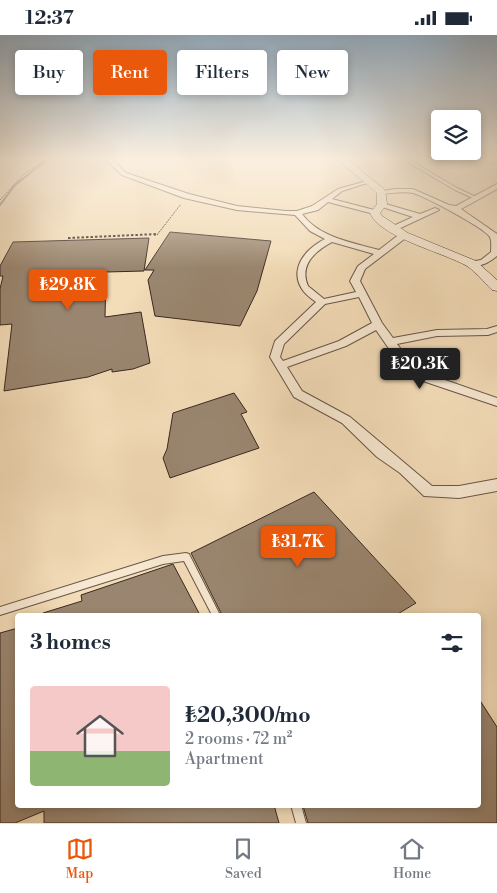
<!DOCTYPE html>
<meta charset="utf-8">
<style>
body{margin:0;font-family:"Libre Bodoni",serif;background:#f2f2f3;color:#1f2937;height:100vh;display:flex;flex-direction:column;font-size:19px;white-space:nowrap}
*{box-sizing:border-box;margin:0}
p{font-size:16px;color:#747a83}
.icon{flex:none;width:28px;height:28px;fill:none;stroke:currentColor;stroke-width:2;stroke-linecap:round;stroke-linejoin:round}
.map{position:relative;flex:1;overflow:hidden}
.panel{position:absolute;left:15px;top:578px;width:466px;height:195px;display:flex;flex-direction:column;background:#fff;border-radius:5px;box-shadow:0 2px 8px #0003}
.panel>*{flex:none}
.hud{position:absolute;left:15px;top:15px;width:468px;height:45px;display:flex;gap:10px}
.buttons{position:absolute;left:431px;top:75px;display:grid;gap:10px}
.buttons a{display:grid;place-items:center;width:50px;height:50px;border-radius:5px;background:#fff;box-shadow:0 2px 8px #0003;font-size:25px}
.price{position:absolute;translate:-50% -42px;padding:0 11px;border-radius:5px;background:#ea580c;color:#fff;font-size:16px;line-height:32px;filter:drop-shadow(0 1px 2px #0008)}
.price::after{content:'';position:absolute;left:50%;top:30px;width:15px;height:11px;margin-left:-8px;background:inherit;clip-path:polygon(0 0,100% 0,50% 100%)}
.price.active{background:#222;color:#fff}
ul{padding:0;list-style:none}
li{display:flex;align-items:center;gap:15px;height:125px;padding:0 15px}
li span{display:grid;place-items:center;flex:none;width:140px;height:100px;border-radius:5px;color:#555}
li>.icon{margin-inline-start:auto}
span .icon{width:60px;height:60px;fill:#fffc;stroke-width:1}
li b{font-size:21px}
h2{display:flex;justify-content:space-between;align-items:center;height:60px;padding:0 15px;font-size:21px}
.chip{padding:0 18px;border-radius:5px;background:#fff;box-shadow:0 2px 8px #0003;font-size:18px;line-height:45px}
.chip.active{background:#ea580c;color:#fff}
.status{display:flex;justify-content:space-between;align-items:center;height:35px;padding:0 25px;background:#fff;direction:ltr}
.status svg{height:14px;fill:currentColor}
.tabs{display:flex;justify-content:space-around;align-items:center;height:70px;border-top:1px solid #e0e1e3;background:#fff;font-size:14px;color:#747a83}
.tabs a{display:grid;justify-items:center;gap:2px}
.tabs .active{color:#ea580c}
.map>svg:first-child{display:block}
.lines{fill:none;stroke-linecap:round;stroke-linejoin:round}
.stream{stroke:#836f5d;stroke-width:2}
.building{fill:#9a8670;stroke:#392821}
.lane-casing{stroke:#685547;stroke-width:2}
.street-casing{stroke:#685547;stroke-width:2}
.secondary-casing{stroke:#392821;stroke-width:1}
.path-far1{stroke:#392821;stroke-width:1;stroke-dasharray:2 1;stroke-linecap:butt}
.path{stroke:#392821;stroke-width:2;stroke-dasharray:2.5 2;stroke-linecap:butt}
.lane{fill:#f7e8d1;fill-rule:evenodd}
.street{fill:#f7e8d1;fill-rule:evenodd}
.secondary{fill:#f7e8d1;fill-rule:evenodd}
</style>
<div class="status"><b>12:37</b><svg viewBox="0 0 49 12"><path d="M0 12V9h3v3zM5 12V6h3v6zM10 12V3h3v9zM15 12V0h3v12zM26 1h20v11H26zM47 4h2v5h-2z"/></svg></div>
<div class="map">
<svg width="497" height="788" viewBox="0 0 497 788">
<rect width="100%" height="100%" fill="#f3dcb8"/>
<filter id="stains"><feTurbulence type="fractalNoise" baseFrequency=".004" numOctaves="4"/><feColorMatrix values="0 0 0 0 .2 0 0 0 0 .09 0 0 0 0 .02 0 0 0 .5 -.17"/></filter>
<radialGradient id="worn" r=".72"><stop offset=".6" stop-color="#630" stop-opacity="0"/><stop offset="1" stop-color="#630" stop-opacity=".3"/></radialGradient>
<g class="lines">
<path class="stream" d="M 0,170 L 15,150 L 49,123"/>
</g>
<path class="building" d="M 170,197 L 271,206 L 257,256 L 240,291 L 155,281 L 148,245 L 154,235 L 145,235 Z
M 149,203 L 144,236 L 106,237 L 105,282 L 141,277 L 150,328 L 133,334 L 112,337 L 112,334 L 88,342 L 4,356 L 12,289 L 0,290 L 0,254 L 3,241 L 0,241 L 0,231 L 13,207 Z
M 234,358 L 247,377 L 241,379 L 259,413 L 170,443 L 163,423 L 167,414 L 173,378 Z
M 314,457 L 416,568 L 396,580 L 222,580 L 191,518 Z
M 173,529 L 200,580 L 44,580 L 43,578 L 82,566 L 81,560 Z
M 18,593 L 18,770 L 274,770 L 279,788 L 44,788 L 44,776 L 15,788 L 0,788 L 0,598 Z
M 479,664 L 497,692 L 497,788 L 308,788 L 303,771 L 306,770 L 479,770 Z"/>
<g class="lines">
<defs>
<path id="lane" d="M 406,124 L 408,124 L 457,153 L 476,162 L 473,163 L 455,155 L 406,126 Z
M 186,518 L 189,519 L 220,580 L 212,580 L 184,526 L 163,529 L 0,580 L 0,572 L 163,521 Z
M 291,770 L 301,770 L 306,788 L 296,788 Z"/>
<path id="street" d="M 104,123 L 111,123 L 126,138 L 189,159 L 237,171 L 286,176 L 297,176 L 312,171 L 338,154 L 367,146 L 367,148 L 342,156 L 332,164 L 378,176 L 378,180 L 328,167 L 318,175 L 302,179 C 320,203 351,207 379,215 L 401,198 L 407,198 L 407,202 L 365,234 L 360,246 L 382,288 L 393,303 L 437,295 L 487,294 L 497,291 L 497,297 L 488,300 L 437,301 L 397,309 L 409,325 L 422,337 L 497,363 L 497,371 L 414,343 L 401,331 L 376,295 L 346,311 L 287,332 L 302,356 L 350,382 L 432,451 L 459,451 L 497,444 L 497,456 L 459,463 L 424,461 L 400,438 L 377,422 L 342,388 L 294,362 L 270,322 L 275,306 L 316,267 C 285,247 296,219 325,204 L 310,196 L 295,180 L 237,175 L 184,163 L 122,140 ZM 332,207 L 374,219 L 358,231 L 350,246 L 356,257 L 324,264 L 308,251 C 299,230 315,216 332,207 ZM 359,262 L 372,288 L 339,306 L 283,326 L 280,322 L 284,309 L 325,269 Z
M 482,123 L 497,125 L 497,129 L 483,124 Z
M 497,149 L 497,154 L 461,174 L 497,199 L 497,221 C 488,228 481,232 469,231 L 469,227 L 481,225 L 491,217 C 491,212 492,207 490,202 C 485,193 424,161 413,158 C 403,156 392,158 382,159 L 378,157 L 395,154 L 413,154 L 449,170 L 456,171 Z
M 379,167 L 420,179 L 435,173 L 439,175 L 394,196 L 391,196 L 391,192 L 413,182 L 379,171 Z"/>
<path id="secondary" d="M 336,123 L 346,123 L 385,155 L 387,169 L 380,178 L 382,181 L 408,198 L 476,226 L 497,245 L 497,256 L 492,255 C 484,247 476,237 467,231 C 445,218 379,202 370,178 L 377,169 L 377,158 Z"/>
</defs>
<use href="#lane" class="lane-casing"/>
<use href="#street" class="street-casing"/>
<use href="#secondary" class="secondary-casing"/>
<path class="path-far1" d="M 0,165 L 24,139 L 48,123
M 154,200 L 157,200 L 181,169"/>
<path class="path" d="M 68,203 L 158,199"/>
<use href="#lane" class="lane"/>
<use href="#street" class="street"/>
<use href="#secondary" class="secondary"/>
</g>
<linearGradient id="sky" x2="0" y2="1"><stop stop-color="#93acc0"/><stop offset="0.53" stop-color="#faefdf"/><stop offset="1" stop-color="#faefdf" stop-opacity="0"/></linearGradient>
<rect width="497" height="233" fill="url(#sky)"/>
<rect width="100%" height="100%" filter="url(#stains)"/>
<rect width="100%" height="100%" fill="url(#worn)"/>
</svg>
<div class="buttons">
<a><svg class="icon" aria-label="layers" viewBox="0 0 24 24"><path d="M12 4l9 5-9 5-9-5zM3 14l9 5 9-5"/></svg></a>
</div>
<b class="price" style="left:68px;top:276px">₺29.8K</b>
<b class="price active" style="left:420px;top:355px">₺20.3K</b>
<b class="price" style="left:298px;top:533px">₺31.7K</b>
<div class="hud">
<a class="chip">Buy</a>
<a class="chip active">Rent</a>
<a class="chip">Filters</a>
<a class="chip">New</a>
</div>
<section class="panel">
<h2>3 homes<svg class="icon" aria-label="filters" viewBox="0 0 24 24"><path d="M4 7h16M4 17h16"/><circle cx="9" cy="7" r="2"/><circle cx="15" cy="17" r="2"/></svg></h2>
<ul>
<li><span style="background:linear-gradient(#f6c9c9 65%,#8fb573 0)"><svg class="icon" aria-label="home" viewBox="0 0 24 24"><path d="M3 11l9-7 9 7M6 9v11h12V9"/></svg></span><div><b>₺20,300/mo</b><p>2 rooms · 72 m²</p><p>Apartment</p></div></li>
</ul>
</section>
</div>
<nav class="tabs">
<a class="active"><svg class="icon" aria-label="map" viewBox="0 0 24 24"><path d="M3 6l6-2 6 2 6-2v14l-6 2-6-2-6 2zM9 4v14M15 6v14"/></svg>Map</a>
<a><svg class="icon" aria-label="saved" viewBox="0 0 24 24"><path d="M7 4h10v16l-5-4-5 4z"/></svg>Saved</a>
<a><svg class="icon" aria-label="home" viewBox="0 0 24 24"><path d="M3 11l9-7 9 7M6 9v11h12V9"/></svg>Home</a>
</nav>
